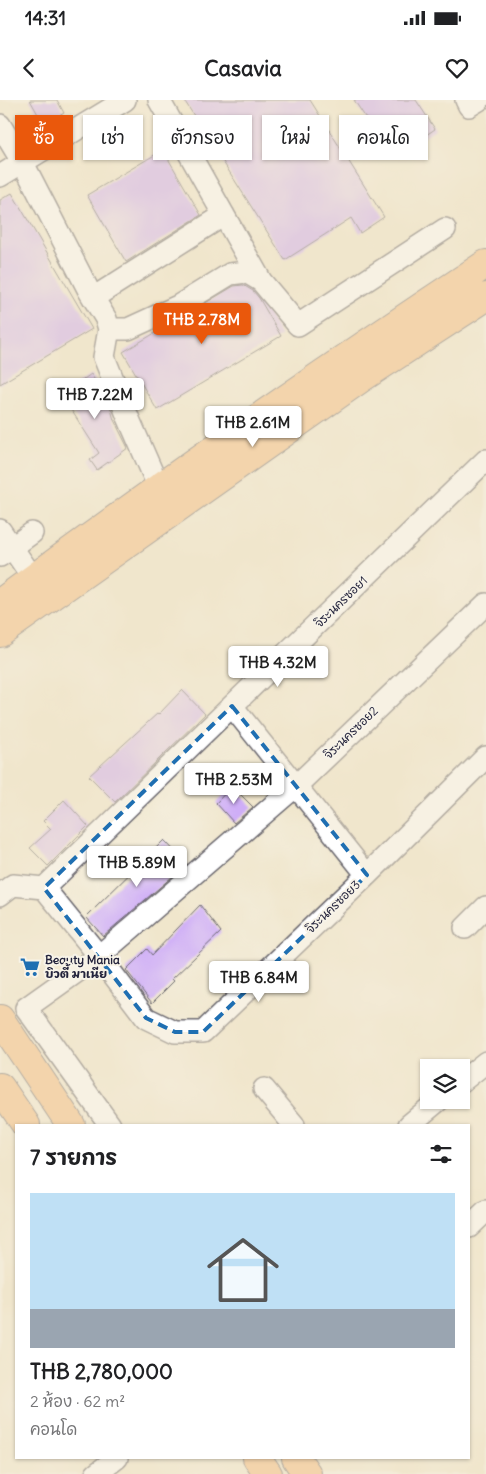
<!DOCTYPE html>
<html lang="th">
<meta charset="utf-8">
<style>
body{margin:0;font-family:Delius,"Playpen Sans Thai",sans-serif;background:#f6f6f6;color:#202124;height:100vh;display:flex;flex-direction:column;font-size:19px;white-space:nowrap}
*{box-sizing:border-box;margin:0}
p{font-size:16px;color:#757577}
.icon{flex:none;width:28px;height:28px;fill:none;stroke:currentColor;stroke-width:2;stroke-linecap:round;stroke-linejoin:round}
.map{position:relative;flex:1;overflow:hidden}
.side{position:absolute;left:15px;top:1024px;width:455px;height:335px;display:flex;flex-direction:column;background:#fff;border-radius:0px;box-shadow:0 1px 4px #0004}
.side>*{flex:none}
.guide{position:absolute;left:15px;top:15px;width:456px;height:45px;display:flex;gap:10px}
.fabs{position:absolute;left:420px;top:959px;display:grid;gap:10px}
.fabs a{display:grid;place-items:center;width:50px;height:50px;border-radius:0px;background:#fff;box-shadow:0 1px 4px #0004;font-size:25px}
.price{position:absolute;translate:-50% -42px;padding:0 11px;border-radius:5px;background:#fff;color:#222;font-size:16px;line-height:32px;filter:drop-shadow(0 1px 2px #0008)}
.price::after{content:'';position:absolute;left:50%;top:30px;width:15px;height:11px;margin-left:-8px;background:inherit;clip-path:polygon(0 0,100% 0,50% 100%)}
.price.selected{background:#ea580c;color:#fff}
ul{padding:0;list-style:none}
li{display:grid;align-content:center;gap:10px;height:265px;padding:0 15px}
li+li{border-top:1px solid #e0e0e0}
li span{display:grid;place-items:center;height:155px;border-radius:0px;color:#555}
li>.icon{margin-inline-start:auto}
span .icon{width:90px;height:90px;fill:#fffc;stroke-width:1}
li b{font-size:21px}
h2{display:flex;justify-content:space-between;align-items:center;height:60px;padding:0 15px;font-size:21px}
.pill{padding:0 18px;border-radius:0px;background:#fff;box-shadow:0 1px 4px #0004;font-size:18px;line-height:45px}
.pill.selected{background:#ea580c;color:#fff}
.status{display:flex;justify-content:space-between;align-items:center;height:35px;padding:0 25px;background:#fff;direction:ltr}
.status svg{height:14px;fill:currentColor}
header{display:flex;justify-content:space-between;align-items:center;height:65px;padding:0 15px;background:#fff;font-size:22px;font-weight:800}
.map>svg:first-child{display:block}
.building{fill:#cfaef7}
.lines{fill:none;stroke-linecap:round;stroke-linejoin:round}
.minor-casing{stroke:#6a676e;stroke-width:24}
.major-casing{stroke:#6a676e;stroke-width:30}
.minor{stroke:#fff;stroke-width:21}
.major{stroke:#f5bf86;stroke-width:28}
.marked{fill:none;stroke:#1f6fb2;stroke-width:4;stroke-dasharray:10 6;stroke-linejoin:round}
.labels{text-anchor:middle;stroke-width:4;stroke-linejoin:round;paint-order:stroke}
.street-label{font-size:12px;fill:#22223b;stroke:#f7f3e8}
.poi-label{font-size:12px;font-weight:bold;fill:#22223b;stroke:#f7f3e8;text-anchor:start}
</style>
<div class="status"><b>14:31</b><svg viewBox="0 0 49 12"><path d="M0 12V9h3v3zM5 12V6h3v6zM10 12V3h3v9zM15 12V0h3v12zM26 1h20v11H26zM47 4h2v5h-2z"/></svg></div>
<header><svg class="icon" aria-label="back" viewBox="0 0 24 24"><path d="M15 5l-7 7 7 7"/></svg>Casavia<svg class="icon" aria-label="heart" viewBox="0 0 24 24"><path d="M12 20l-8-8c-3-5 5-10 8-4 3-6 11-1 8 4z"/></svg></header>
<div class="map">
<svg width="486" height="1374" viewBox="0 0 486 1374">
<rect width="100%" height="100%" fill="#f7f3e8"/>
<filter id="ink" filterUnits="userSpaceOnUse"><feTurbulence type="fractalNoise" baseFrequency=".02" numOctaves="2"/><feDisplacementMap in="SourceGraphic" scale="10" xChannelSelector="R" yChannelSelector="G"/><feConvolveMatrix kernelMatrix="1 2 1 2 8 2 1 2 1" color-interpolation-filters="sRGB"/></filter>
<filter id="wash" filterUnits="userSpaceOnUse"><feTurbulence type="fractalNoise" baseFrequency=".0096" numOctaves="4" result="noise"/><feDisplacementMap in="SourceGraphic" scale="20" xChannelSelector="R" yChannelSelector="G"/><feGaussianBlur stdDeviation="1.12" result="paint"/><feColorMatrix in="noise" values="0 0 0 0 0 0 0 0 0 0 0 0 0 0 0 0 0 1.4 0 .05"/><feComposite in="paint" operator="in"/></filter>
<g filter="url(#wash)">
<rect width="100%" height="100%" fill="#f0e6cc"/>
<g id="blocks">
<path class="building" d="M 30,0 L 57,0 L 64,13 L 44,25 Z
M 184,0 L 310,0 L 384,117 L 360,133 L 351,118 L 285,160 Z
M 354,0 L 416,0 L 435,29 L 392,58 Z
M 163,50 L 201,115 L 126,162 L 87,95 Z
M 12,93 L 92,229 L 0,284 L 0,100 Z
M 243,185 L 253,191 L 259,198 L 281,236 L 157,310 L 123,252 L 234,186 Z
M 91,274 L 110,306 L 114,320 L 128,348 L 97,370 L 90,360 L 99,353 L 68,305 L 63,309 L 56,299 Z
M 182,590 L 205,614 L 115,702 L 89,676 L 158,613 L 159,614 Z
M 232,686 L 253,707 L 234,723 L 216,703 Z
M 64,700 L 88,726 L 48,766 L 30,748 L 51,729 L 43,721 Z
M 164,740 L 187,764 L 103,836 L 86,817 Z
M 200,805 L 221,832 L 172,879 L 174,881 L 152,903 L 126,870 L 147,849 L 152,855 Z"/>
</g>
</g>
<g filter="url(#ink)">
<use href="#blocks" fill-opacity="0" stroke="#6a676e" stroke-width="1"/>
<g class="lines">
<defs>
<path id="minor" d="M 159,0 L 261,181
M 466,0 L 469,6 L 479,0
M 0,25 L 23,63 L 89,191 L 106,219 L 109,229 L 104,257 L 128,317 L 159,388
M 0,76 L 125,0
M 93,198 L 224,115
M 109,229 L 128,229 L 178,206 L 230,174 L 246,172 L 261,181 L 298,225 L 445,129
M 0,430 L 33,478
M 0,456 L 32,433
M 232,606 L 367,775
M 44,788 L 486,360
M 0,795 L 13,785 L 44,788 L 99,856 L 146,918 L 175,932 L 203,932 L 367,775 L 486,657
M 465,828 L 486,807
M 461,982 L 486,962
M 264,989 L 294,1025
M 110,1025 L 26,908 L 99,856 L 296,686 L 486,504
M 409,1025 L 439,1000
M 469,1127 L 486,1111
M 96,1374 L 117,1358"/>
<path id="major" d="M 0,503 C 159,385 321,273 486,164
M 0,533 L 360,279 L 486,197
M 0,919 L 71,1025
M 0,987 L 26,1025
M 257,1358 L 268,1374
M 296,1358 L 307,1374"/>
</defs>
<use href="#minor" class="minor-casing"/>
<use href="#major" class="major-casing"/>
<use href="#minor" class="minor"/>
<use href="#major" class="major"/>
</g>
</g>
<path d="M0 0H486V1374H0ZM 232,606 L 367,775 L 203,932 L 175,932 L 146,918 L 44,788 Z" fill="#f0e6cc" fill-opacity=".55" fill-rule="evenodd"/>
<path class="marked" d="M 232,606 L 367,775 L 203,932 L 175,932 L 146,918 L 44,788 Z"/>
<defs>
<symbol id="supermarket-bare" viewBox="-9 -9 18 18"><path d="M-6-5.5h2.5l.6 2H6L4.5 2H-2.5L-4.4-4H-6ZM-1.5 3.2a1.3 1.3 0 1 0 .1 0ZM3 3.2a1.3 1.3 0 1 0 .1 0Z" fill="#1f6fb2" stroke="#f7f3e8" stroke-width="2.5" paint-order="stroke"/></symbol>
</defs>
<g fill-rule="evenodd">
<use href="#supermarket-bare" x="16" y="853" width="28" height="28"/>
</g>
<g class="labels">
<g class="street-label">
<text transform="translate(341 502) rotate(-44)" y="4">จิระนครซอย1</text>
<text transform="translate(351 633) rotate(-44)" y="4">จิระนครซอย2</text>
<text transform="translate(333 807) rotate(-44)" y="4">จิระนครซอย3</text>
</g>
<g class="poi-label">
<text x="45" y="864">Beauty Mania<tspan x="45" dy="14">บิวตี้ มาเนีย</tspan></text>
</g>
</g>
</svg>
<div class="fabs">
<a><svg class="icon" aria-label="layers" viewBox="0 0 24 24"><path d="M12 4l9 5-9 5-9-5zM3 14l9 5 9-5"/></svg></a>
</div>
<b class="price selected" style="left:202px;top:245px">THB 2.78M</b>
<b class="price" style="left:95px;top:320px">THB 7.22M</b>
<b class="price" style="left:253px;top:348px">THB 2.61M</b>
<b class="price" style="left:278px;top:588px">THB 4.32M</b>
<b class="price" style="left:234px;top:705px">THB 2.53M</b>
<b class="price" style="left:137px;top:788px">THB 5.89M</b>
<b class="price" style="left:259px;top:903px">THB 6.84M</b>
<div class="guide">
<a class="pill selected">ซื้อ</a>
<a class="pill">เช่า</a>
<a class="pill">ตัวกรอง</a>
<a class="pill">ใหม่</a>
<a class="pill">คอนโด</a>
</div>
<section class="side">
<h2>7 รายการ<svg class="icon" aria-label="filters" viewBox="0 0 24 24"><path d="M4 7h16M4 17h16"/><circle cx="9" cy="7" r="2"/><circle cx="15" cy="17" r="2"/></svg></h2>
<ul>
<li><span style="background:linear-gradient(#bfe0f5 75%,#9aa5b1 0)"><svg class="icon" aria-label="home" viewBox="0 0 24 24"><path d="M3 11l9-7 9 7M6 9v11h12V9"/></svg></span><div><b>THB 2,780,000</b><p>2 ห้อง · 62 m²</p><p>คอนโด</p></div></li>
</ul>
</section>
</div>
